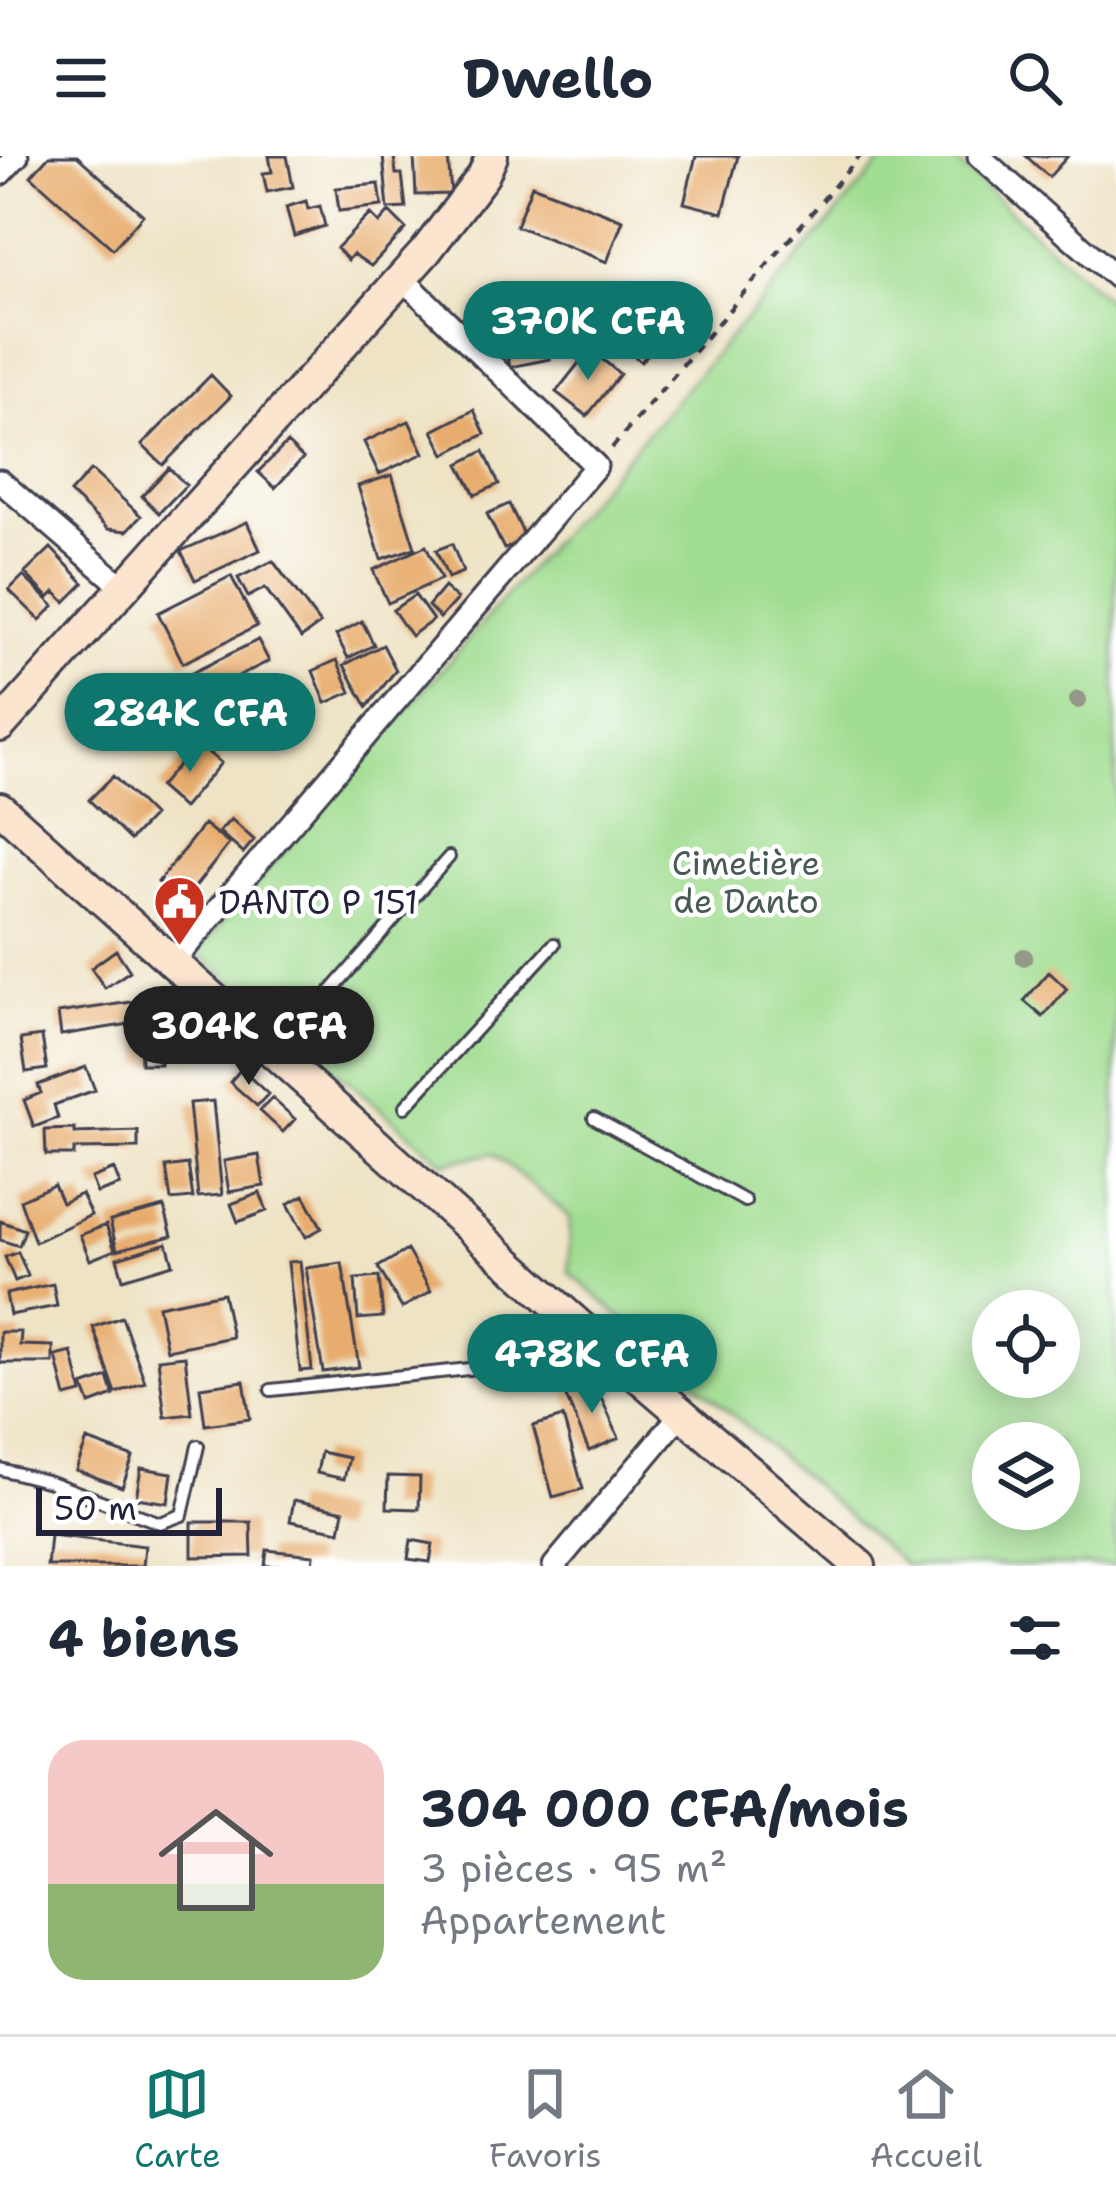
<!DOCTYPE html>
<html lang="fr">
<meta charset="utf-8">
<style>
body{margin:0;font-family:"Shantell Sans",sans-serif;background:#f6f6f7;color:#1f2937;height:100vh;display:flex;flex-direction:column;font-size:45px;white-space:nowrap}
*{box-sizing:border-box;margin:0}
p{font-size:39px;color:#747a83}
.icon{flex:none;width:66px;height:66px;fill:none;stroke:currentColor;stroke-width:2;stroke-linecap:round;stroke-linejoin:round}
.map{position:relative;height:1410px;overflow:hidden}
.sheet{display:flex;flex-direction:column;background:#fff;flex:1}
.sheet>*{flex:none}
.buttons{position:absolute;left:972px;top:1134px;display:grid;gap:24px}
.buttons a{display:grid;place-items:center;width:108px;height:108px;border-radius:50%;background:#fff;box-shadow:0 6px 30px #0003;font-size:60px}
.scale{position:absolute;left:36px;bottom:30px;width:186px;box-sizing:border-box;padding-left:12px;border:6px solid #22223b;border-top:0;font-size:33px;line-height:42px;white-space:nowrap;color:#22223b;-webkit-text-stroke:9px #fff;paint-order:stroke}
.price{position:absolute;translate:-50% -102px;padding:0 27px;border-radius:42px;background:#0f766e;color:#fff;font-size:39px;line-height:78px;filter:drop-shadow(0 3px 6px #0008)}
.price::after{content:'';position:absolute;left:50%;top:72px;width:36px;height:27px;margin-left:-18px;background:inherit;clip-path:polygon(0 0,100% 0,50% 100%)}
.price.selected{background:#222;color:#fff}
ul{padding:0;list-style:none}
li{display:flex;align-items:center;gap:36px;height:300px;padding:0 48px}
li span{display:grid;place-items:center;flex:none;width:336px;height:240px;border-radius:36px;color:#555}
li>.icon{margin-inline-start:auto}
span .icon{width:144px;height:144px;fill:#fffc;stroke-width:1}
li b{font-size:51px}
h2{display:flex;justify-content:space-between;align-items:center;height:144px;padding:0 48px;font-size:51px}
header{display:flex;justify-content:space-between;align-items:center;height:156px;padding:0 48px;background:#fff;font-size:54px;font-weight:700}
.tabs{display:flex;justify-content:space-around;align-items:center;height:168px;border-top:3px solid #e0e1e3;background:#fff;font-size:33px;color:#747a83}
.tabs a{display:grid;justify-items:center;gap:6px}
.tabs .selected{color:#0f766e}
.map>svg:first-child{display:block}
.green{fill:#a1dd91;stroke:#628066;stroke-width:3;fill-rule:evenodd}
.building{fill:#e8ad6e}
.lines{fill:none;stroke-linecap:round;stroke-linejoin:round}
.lane-casing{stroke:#413f50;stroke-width:16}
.street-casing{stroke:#413f50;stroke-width:27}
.secondary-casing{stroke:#413f50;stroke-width:36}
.path{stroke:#413f50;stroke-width:4.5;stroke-dasharray:9 9;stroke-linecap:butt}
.lane{stroke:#fff;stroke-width:10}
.street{stroke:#fff;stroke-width:21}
.secondary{stroke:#fbe5cf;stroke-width:30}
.tree{fill:#939887}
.labels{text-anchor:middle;stroke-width:9;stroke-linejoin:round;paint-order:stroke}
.park-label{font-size:33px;fill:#485a55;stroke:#fff}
.poi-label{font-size:33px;fill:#22223b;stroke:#fff;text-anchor:start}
</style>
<header><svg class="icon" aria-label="menu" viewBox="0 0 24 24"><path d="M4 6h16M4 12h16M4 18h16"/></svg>Dwello<svg class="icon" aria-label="search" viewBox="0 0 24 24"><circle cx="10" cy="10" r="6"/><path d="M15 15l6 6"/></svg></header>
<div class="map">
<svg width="1116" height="1410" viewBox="0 0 1116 1410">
<rect width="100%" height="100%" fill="#fff"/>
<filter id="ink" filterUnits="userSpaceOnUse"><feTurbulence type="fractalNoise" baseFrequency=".00833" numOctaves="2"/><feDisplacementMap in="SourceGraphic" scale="24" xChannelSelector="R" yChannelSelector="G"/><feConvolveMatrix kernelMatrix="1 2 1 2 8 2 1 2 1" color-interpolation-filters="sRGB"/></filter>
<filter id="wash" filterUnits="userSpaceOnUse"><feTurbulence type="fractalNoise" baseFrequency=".004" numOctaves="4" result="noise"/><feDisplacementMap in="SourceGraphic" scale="48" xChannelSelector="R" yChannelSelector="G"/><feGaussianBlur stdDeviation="2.7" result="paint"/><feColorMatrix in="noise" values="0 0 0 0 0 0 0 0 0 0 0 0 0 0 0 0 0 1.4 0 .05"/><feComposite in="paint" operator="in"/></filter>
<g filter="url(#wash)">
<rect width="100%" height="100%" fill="#eee3c5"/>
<path class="green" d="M 887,0 L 950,0 L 1116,152 L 1116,1410 L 906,1410 L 569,1116 L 570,1061 L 493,997 L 444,1007 L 197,796 ZM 993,1155 L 1059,1155 L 1059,1221 L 993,1221 ZM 993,1287 L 1059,1287 L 1059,1353 L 993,1353 Z"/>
<g id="blocks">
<path class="building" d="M 49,0 L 77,0 L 143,59 L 113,93 L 31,20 Z
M 269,0 L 287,0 L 293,31 L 267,36 L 263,17 L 272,16 Z
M 383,0 L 394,0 L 396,18 L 402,18 L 406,52 L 388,53 Z
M 414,0 L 448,0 L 451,38 L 416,39 Z
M 696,0 L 738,0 L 723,57 L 684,47 Z
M 1026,0 L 1068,0 L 1049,21 Z
M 379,28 L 382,50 L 339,55 L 336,32 Z
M 532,29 L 623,64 L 607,106 L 516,70 Z
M 306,45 L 308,53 L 320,50 L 325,70 L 294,80 L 286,51 Z
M 389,56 L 406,73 L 371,110 L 353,98 L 348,104 L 337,92 L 370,58 L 379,67 Z
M 538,142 L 550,203 L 510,211 L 498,149 Z
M 618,144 L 662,182 L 641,206 L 597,167 Z
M 590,193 L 620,218 L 587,260 L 556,236 Z
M 211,219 L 231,240 L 163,309 L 142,289 Z
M 474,254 L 485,278 L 445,298 L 433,275 Z
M 409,265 L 424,297 L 379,318 L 364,286 Z
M 287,287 L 303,302 L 275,332 L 258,316 Z
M 484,295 L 499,328 L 475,339 L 459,308 Z
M 169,312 L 186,329 L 159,357 L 142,340 Z
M 91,314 L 141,360 L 127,375 L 108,373 L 70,337 Z
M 392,319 L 415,392 L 381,403 L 358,330 Z
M 509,348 L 526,383 L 504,393 L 487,358 Z
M 247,366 L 260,394 L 195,424 L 181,395 Z
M 452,388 L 463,416 L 448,422 L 436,394 Z
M 426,390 L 441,423 L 388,447 L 373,414 Z
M 51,392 L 84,427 L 65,446 L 55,436 L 49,442 L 25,417 Z
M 273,405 L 320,468 L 301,482 L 265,432 L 248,441 L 238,422 Z
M 23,420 L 54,450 L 40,464 L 9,434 Z
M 231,420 L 257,470 L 183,507 L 158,457 Z
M 444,431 L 457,443 L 440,462 L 428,450 Z
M 415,439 L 433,464 L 411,480 L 393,454 Z
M 362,465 L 374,489 L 348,502 L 336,479 Z
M 258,484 L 269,505 L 198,540 L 188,519 Z
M 383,489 L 396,514 L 367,551 L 344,509 Z
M 337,504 L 351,536 L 326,547 L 313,515 Z
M 197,587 L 221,607 L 183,652 L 159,631 Z
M 113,620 L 153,660 L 130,684 L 89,644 Z
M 231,663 L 254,684 L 243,697 L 219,676 Z
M 204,668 L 229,688 L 183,746 L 158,726 Z
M 116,794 L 130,815 L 105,832 L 91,812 Z
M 1049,816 L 1067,833 L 1043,861 L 1024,845 Z
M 138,845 L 142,866 L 61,879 L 58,857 Z
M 140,879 L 160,879 L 160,908 L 141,908 Z
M 42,880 L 47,913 L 26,916 L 21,883 Z
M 86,911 L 95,934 L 54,949 L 58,962 L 34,971 L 24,944 L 41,937 L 38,929 Z
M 241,913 L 268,938 L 257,950 L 230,926 Z
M 272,942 L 295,963 L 283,976 L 260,955 Z
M 213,945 L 222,1039 L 198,1041 L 189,947 Z
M 75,973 L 75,977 L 138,975 L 138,992 L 74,993 L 74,999 L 46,999 L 45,974 Z
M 259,999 L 264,1030 L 229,1036 L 224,1005 Z
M 188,1008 L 193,1042 L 171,1044 L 166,1011 Z
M 114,1013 L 120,1029 L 97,1037 L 91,1022 Z
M 54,1029 L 62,1047 L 81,1038 L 91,1059 L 35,1086 L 20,1044 Z
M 260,1037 L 267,1055 L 238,1066 L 231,1048 Z
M 304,1039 L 322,1072 L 306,1081 L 288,1048 Z
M 164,1051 L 172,1080 L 117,1094 L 110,1065 Z
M 0,1065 L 25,1074 L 19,1090 L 0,1084 Z
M 106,1069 L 115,1094 L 90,1104 L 80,1079 Z
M 167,1087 L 173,1108 L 123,1123 L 117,1102 Z
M 407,1094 L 431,1135 L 402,1152 L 378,1111 Z
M 18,1096 L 28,1120 L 15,1125 L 5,1101 Z
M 300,1105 L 312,1214 L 300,1215 L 288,1106 Z
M 342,1107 L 359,1211 L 323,1216 L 306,1112 Z
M 379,1121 L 383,1161 L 358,1163 L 355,1123 Z
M 53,1128 L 57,1150 L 10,1159 L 6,1138 Z
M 223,1137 L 232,1181 L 167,1194 L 158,1150 Z
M 122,1161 L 145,1226 L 116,1237 L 93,1171 Z
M 0,1176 L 21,1176 L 20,1189 L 53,1190 L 53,1207 L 0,1207 Z
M 72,1196 L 82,1237 L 66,1241 L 56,1200 Z
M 185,1200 L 192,1258 L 165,1261 L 158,1203 Z
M 108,1221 L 114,1239 L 90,1248 L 83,1230 Z
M 244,1225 L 250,1263 L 205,1269 L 200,1231 Z
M 594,1226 L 619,1282 L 589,1295 L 565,1238 Z
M 563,1261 L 583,1333 L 553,1341 L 533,1270 Z
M 87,1284 L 133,1301 L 122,1331 L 76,1314 Z
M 321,1296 L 349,1302 L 344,1323 L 317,1317 Z
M 141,1312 L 172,1317 L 168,1347 L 136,1342 Z
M 388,1320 L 420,1321 L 419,1353 L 387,1352 Z
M 294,1344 L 344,1355 L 340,1375 L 290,1365 Z
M 192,1366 L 251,1366 L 252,1400 L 192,1401 Z
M 50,1379 L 145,1390 L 143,1410 L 47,1410 Z
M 411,1384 L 433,1388 L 430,1406 L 408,1403 Z
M 267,1394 L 314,1399 L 313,1410 L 265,1410 Z"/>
</g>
</g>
<g filter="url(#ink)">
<use href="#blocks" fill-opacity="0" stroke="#413f50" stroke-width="3"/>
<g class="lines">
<defs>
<path id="lane" d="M 302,868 L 449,701
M 405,951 L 554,788
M 594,962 L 745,1045
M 271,1234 L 525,1207 L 554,1196 L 581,1175
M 0,1313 L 50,1326 L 160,1367 L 182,1359 L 198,1290"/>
<path id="street" d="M 979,0 L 1116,121
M 0,18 L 17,0
M 0,325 L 124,432
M 173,806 L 596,310 L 402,122
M 554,1410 L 682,1257"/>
<path id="secondary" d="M 0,570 L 426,95 L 483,20 L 492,0
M 0,652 L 583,1173 L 860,1410"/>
</defs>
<use href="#lane" class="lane-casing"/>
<use href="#street" class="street-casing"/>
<use href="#secondary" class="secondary-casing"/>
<path class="path" d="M 612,292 L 860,0"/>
<use href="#lane" class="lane"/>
<use href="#street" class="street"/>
<use href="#secondary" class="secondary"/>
</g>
<g class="tree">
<circle cx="1078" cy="544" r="9"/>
<circle cx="1024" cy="801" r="9"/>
</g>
</g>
<defs>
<symbol id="civic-pin" viewBox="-11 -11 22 30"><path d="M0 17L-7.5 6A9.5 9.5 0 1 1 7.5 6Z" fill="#c8321e" stroke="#fff"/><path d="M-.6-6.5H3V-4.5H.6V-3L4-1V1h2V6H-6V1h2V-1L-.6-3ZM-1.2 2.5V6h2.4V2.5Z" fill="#fff"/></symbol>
</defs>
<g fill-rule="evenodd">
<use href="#civic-pin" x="150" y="716" width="59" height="81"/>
</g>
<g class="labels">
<g class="park-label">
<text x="746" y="719">Cimetière<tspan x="746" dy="38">de Danto</tspan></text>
</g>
<g class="poi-label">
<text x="219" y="758">DANTO P 151</text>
</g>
</g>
</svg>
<div class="buttons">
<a><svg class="icon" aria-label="locate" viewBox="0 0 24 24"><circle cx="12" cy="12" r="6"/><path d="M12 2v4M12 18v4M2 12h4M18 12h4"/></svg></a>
<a><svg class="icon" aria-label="layers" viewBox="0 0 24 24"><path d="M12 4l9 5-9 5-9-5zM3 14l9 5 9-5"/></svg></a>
</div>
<div class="scale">50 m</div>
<b class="price" style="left:588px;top:227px">370K CFA</b>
<b class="price" style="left:190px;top:619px">284K CFA</b>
<b class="price selected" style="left:249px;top:932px">304K CFA</b>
<b class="price" style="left:592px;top:1260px">478K CFA</b>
</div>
<section class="sheet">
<h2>4 biens<svg class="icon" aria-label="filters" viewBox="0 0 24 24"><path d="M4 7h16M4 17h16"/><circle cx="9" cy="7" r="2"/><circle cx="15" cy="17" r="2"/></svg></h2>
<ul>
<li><span style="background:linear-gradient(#f6c9c9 60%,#8fb573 0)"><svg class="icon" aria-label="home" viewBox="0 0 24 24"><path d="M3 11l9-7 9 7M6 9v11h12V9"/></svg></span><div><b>304 000 CFA/mois</b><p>3 pièces · 95 m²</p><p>Appartement</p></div></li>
</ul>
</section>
<nav class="tabs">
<a class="selected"><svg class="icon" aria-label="map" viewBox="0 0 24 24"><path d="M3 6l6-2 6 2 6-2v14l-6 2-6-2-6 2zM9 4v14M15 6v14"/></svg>Carte</a>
<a><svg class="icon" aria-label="saved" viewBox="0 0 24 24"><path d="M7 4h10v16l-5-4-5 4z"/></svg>Favoris</a>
<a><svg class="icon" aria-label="home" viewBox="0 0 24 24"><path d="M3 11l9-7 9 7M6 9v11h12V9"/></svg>Accueil</a>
</nav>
